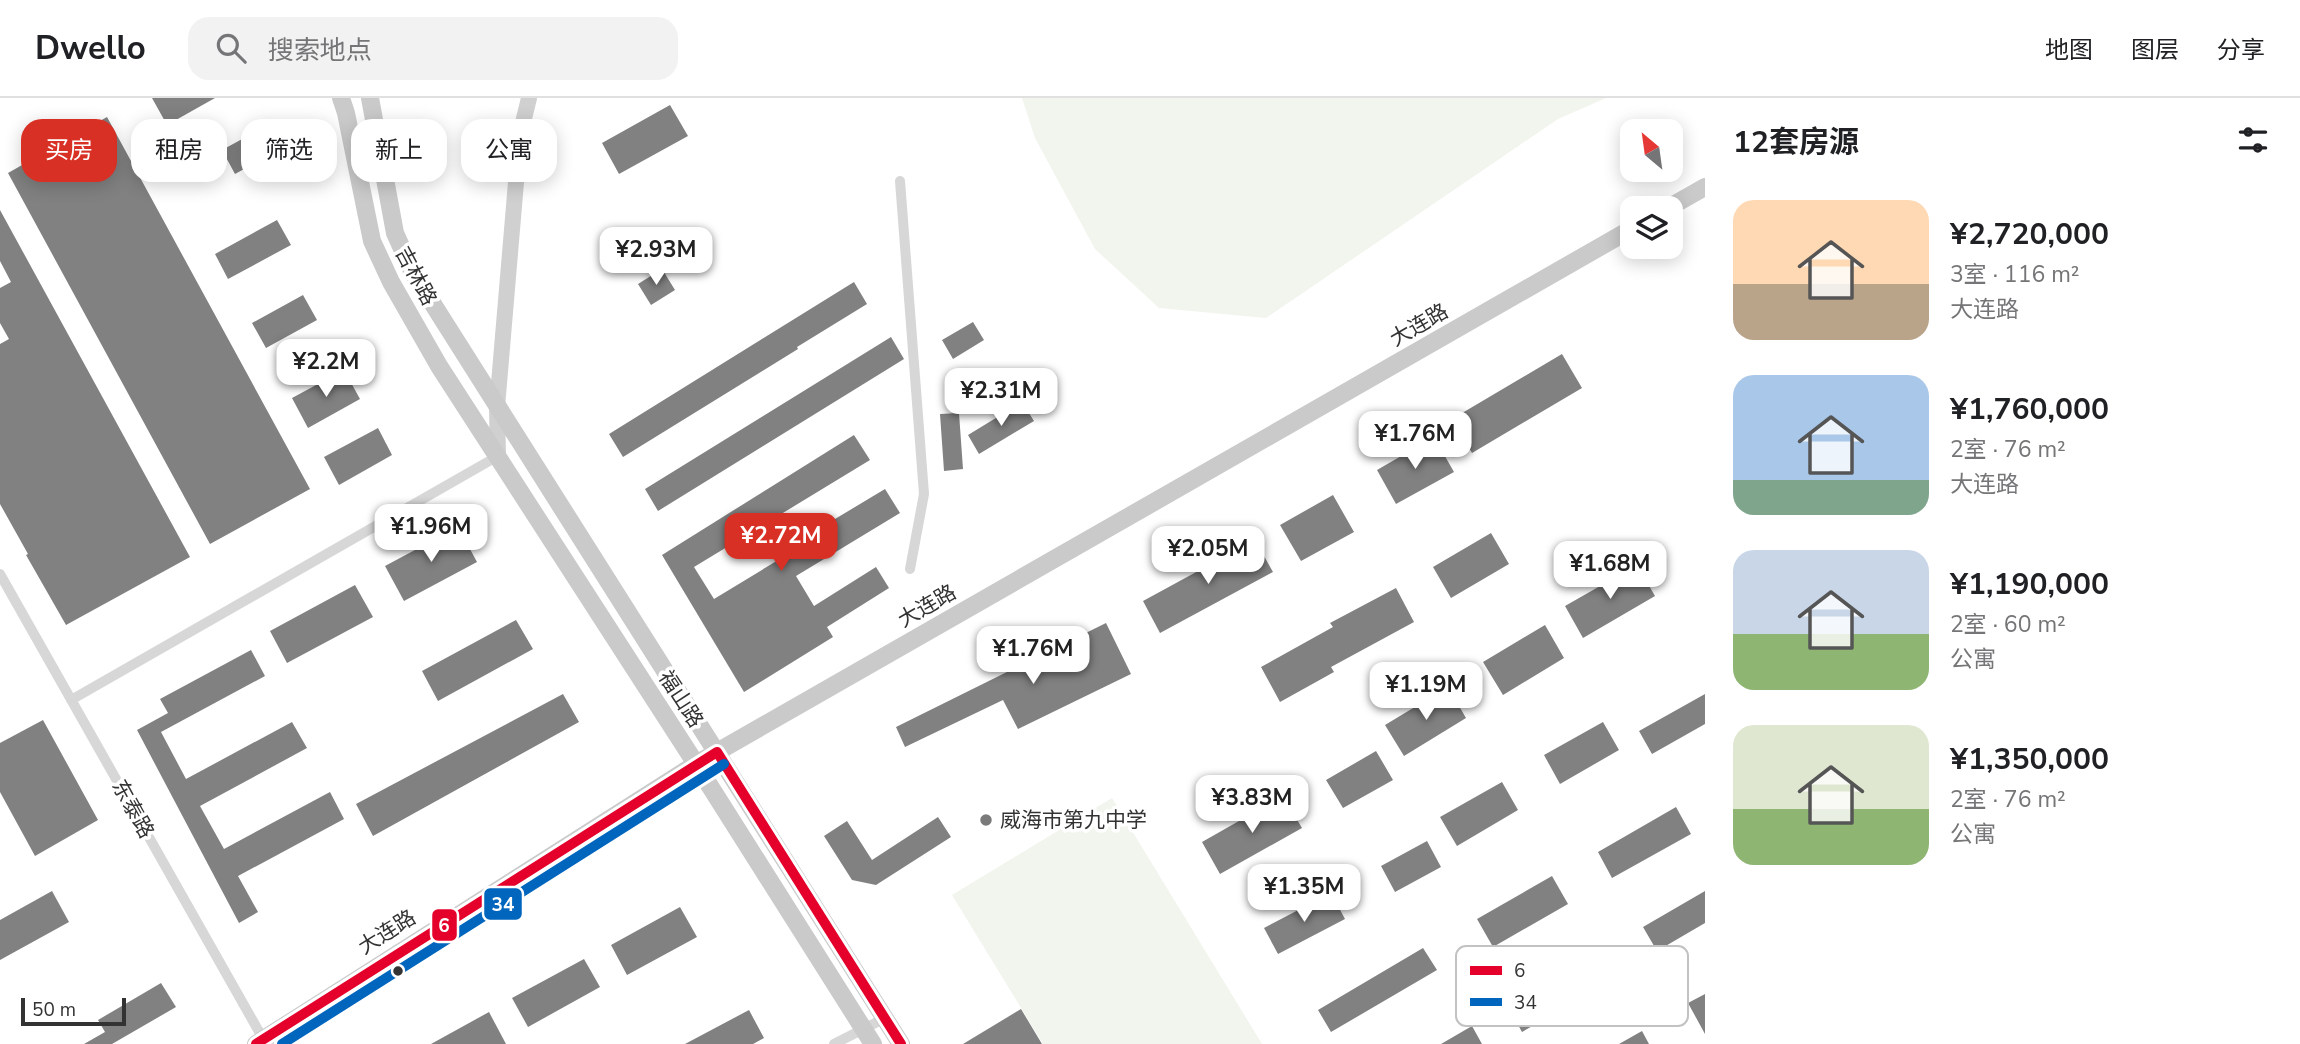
<!DOCTYPE html>
<html lang="zh">
<meta charset="utf-8">
<style>
body{margin:0;font-family:"Nunito Sans","Noto Sans SC",sans-serif;background:#f2f2f2;color:#202124;height:100vh;display:flex;flex-direction:column;font-size:26px;white-space:nowrap}
*{box-sizing:border-box;margin:0}
p{font-size:23px;color:#757577}
.icon{flex:none;width:38px;height:38px;fill:none;stroke:currentColor;stroke-width:2;stroke-linecap:round;stroke-linejoin:round}
.map{position:relative;flex:1;overflow:hidden}
.sheet{display:flex;flex-direction:column;background:#fff;width:595px}
.sheet>*{flex:none}
.guide{position:absolute;left:21px;top:21px;width:665px;height:63px;display:flex;gap:14px}
.needle{width:46px;rotate:331deg}
.tools{position:absolute;left:1620px;top:21px;display:grid;gap:14px}
.tools a{display:grid;place-items:center;width:63px;height:63px;border-radius:14px;background:#fff;box-shadow:0 4px 18px #0003;font-size:35px}
.scale{position:absolute;left:21px;bottom:18px;width:105px;box-sizing:border-box;padding-left:7px;border:4px solid #333;border-top:0;font-size:19px;line-height:24px;white-space:nowrap;color:#333;-webkit-text-stroke:5px #fff;paint-order:stroke}
.price{position:absolute;translate:-50% -60px;padding:0 16px;border-radius:14px;background:#fff;color:#222;font-size:23px;line-height:46px;filter:drop-shadow(0 2px 4px #0008)}
.price::after{content:'';position:absolute;left:50%;top:42px;width:21px;height:16px;margin-left:-10px;background:inherit;clip-path:polygon(0 0,100% 0,50% 100%)}
.price.current{background:#d93025;color:#fff}
ul{padding:0;list-style:none}
li{display:flex;align-items:center;gap:21px;height:175px;padding:0 28px}
li span{display:grid;place-items:center;flex:none;width:196px;height:140px;border-radius:21px;color:#555}
li>.icon{margin-inline-start:auto}
span .icon{width:84px;height:84px;fill:#fffc;stroke-width:1}
li b{font-size:30px}
h2{display:flex;justify-content:space-between;align-items:center;height:84px;padding:0 28px;font-size:30px}
.pill{padding:0 24px;border-radius:21px;background:#fff;box-shadow:0 4px 18px #0003;font-size:24px;line-height:63px}
.pill.current{background:#d93025;color:#fff}
header{display:flex;align-items:center;gap:42px;box-sizing:border-box;height:98px;padding:0 35px;background:#fff;border-bottom:2px solid #e0e0e0}
header strong{font-size:33px}
nav{display:flex;gap:38px;margin-inline-start:auto;font-size:24px}
.search{width:490px;height:63px;background:#f2f2f2;display:flex;align-items:center;gap:18px;box-sizing:border-box;padding:0 24px;border-radius:21px;color:#757577;font-size:26px}
main{display:flex;flex:1;min-height:0}
.map>svg:first-child{display:block}
.green{fill:#f1f5ed}
.building{fill:#818181}
.lines{fill:none;stroke-linecap:round;stroke-linejoin:round}
.street{stroke:#d7d7d7;stroke-width:10}
.secondary{stroke:#d0d0d0;stroke-width:16}
.primary{stroke:#cacaca;stroke-width:18}
.bus-1-casing{stroke:#fff;stroke-width:16}
.bus-2-casing{stroke:#fff;stroke-width:16}
.bus-1{stroke:#e4002b;stroke-width:10}
.bus-2{stroke:#0065bd;stroke-width:10}
.poi-dot{fill:#7a7a7a;stroke:#fff;stroke-width:2.5}
.bus-dot{fill:#333;stroke:#fff;stroke-width:2.5}
.labels{text-anchor:middle;stroke-width:7;stroke-linejoin:round;paint-order:stroke}
.street-label{font-size:21px;fill:#333;stroke:#fff}
.poi-label{font-size:21px;fill:#333;stroke:#fff;text-anchor:start}
.key{fill:#fff;stroke:#c2c2c2;stroke-width:2}
.key-label{font-size:19px;fill:#333}
.line-badge{stroke:#fff;stroke-width:2.5}
.badge-label{font-size:19px;text-anchor:middle;font-weight:bold;fill:#fff}
</style>
<header>
<strong>Dwello</strong>
<div class="search"><svg class="icon" aria-label="search" viewBox="0 0 24 24"><circle cx="10" cy="10" r="6"/><path d="M15 15l6 6"/></svg>搜索地点</div>
<nav><a>地图</a><a>图层</a><a>分享</a></nav>
</header>
<main>
<div class="map">
<svg width="1705" height="946" viewBox="0 0 1705 946">
<rect width="100%" height="100%" fill="#fff"/>
<path class="green" d="M 1022,0 L 1606,0 L 1558,21 L 1266,220 L 1159,210 L 1095,151 L 1035,40 Z
M 1112,700 L 1262,946 L 1043,946 L 952,797 Z"/>
<path class="building" d="M 152,0 L 215,0 L 167,27 Z
M 670,7 L 688,38 L 619,76 L 602,45 Z
M 107,19 L 310,391 L 210,446 L 8,75 Z
M 268,27 L 281,51 L 235,76 L 222,52 Z
M 0,112 L 190,459 L 66,527 L 26,457 L 28,456 L 0,406 L 0,246 L 9,241 L 0,225 L 0,190 L 11,184 L 0,163 Z
M 277,122 L 291,147 L 228,181 L 215,156 Z
M 662,171 L 675,192 L 651,207 L 638,186 Z
M 854,184 L 867,206 L 797,249 L 798,251 L 623,359 L 609,336 Z
M 303,197 L 317,222 L 266,250 L 252,225 Z
M 973,224 L 984,242 L 953,261 L 942,242 Z
M 891,239 L 904,261 L 658,413 L 645,391 Z
M 1562,256 L 1582,290 L 1472,355 L 1452,321 Z
M 344,272 L 360,301 L 308,330 L 292,300 Z
M 1022,304 L 1034,323 L 979,356 L 968,337 Z
M 959,315 L 963,371 L 944,373 L 940,316 Z
M 378,330 L 392,357 L 339,387 L 324,359 Z
M 854,337 L 870,362 L 694,469 L 714,501 L 798,450 L 795,445 L 885,391 L 900,415 L 796,478 L 814,508 L 876,469 L 889,490 L 827,529 L 833,539 L 744,594 L 662,457 Z
M 1434,339 L 1454,374 L 1396,406 L 1377,372 Z
M 1333,397 L 1354,434 L 1301,463 L 1280,427 Z
M 458,429 L 477,464 L 404,503 L 385,468 Z
M 1491,435 L 1509,466 L 1451,500 L 1433,469 Z
M 1255,442 L 1273,474 L 1160,535 L 1143,503 Z
M 1637,467 L 1655,498 L 1583,540 L 1565,508 Z
M 355,487 L 373,519 L 287,565 L 270,533 Z
M 1396,490 L 1414,524 L 1331,569 L 1334,574 L 1280,604 L 1261,569 L 1333,529 L 1330,525 Z
M 516,522 L 533,551 L 438,603 L 422,573 Z
M 1106,525 L 1131,576 L 1018,631 L 1003,602 L 905,649 L 896,629 Z
M 1545,527 L 1564,560 L 1503,597 L 1483,564 Z
M 251,552 L 265,578 L 161,634 L 186,681 L 292,624 L 307,650 L 200,708 L 224,751 L 330,694 L 344,721 L 238,778 L 258,814 L 239,825 L 137,632 L 168,615 L 160,601 Z
M 1448,589 L 1466,620 L 1404,658 L 1385,627 Z
M 563,596 L 579,624 L 373,738 L 356,706 Z
M 1705,596 L 1705,626 L 1652,656 L 1639,633 Z
M 43,622 L 98,722 L 35,758 L 0,694 L 0,645 Z
M 1603,624 L 1619,652 L 1560,686 L 1544,657 Z
M 1376,653 L 1393,682 L 1343,710 L 1326,682 Z
M 1502,684 L 1518,712 L 1457,748 L 1440,719 Z
M 1283,698 L 1302,730 L 1220,776 L 1202,744 Z
M 1676,709 L 1691,736 L 1612,780 L 1598,754 Z
M 938,719 L 951,739 L 876,787 L 852,782 L 824,738 L 847,723 L 872,762 Z
M 1427,743 L 1441,769 L 1395,794 L 1381,768 Z
M 1552,778 L 1568,806 L 1493,849 L 1477,821 Z
M 52,793 L 69,824 L 0,862 L 0,822 Z
M 1705,793 L 1705,825 L 1657,853 L 1643,829 Z
M 1331,795 L 1345,821 L 1278,856 L 1264,830 Z
M 680,809 L 697,839 L 627,877 L 611,847 Z
M 1423,850 L 1437,872 L 1331,934 L 1318,912 Z
M 1601,856 L 1615,881 L 1522,934 L 1508,909 Z
M 584,861 L 600,889 L 528,929 L 512,900 Z
M 161,885 L 176,909 L 112,946 L 84,946 L 105,934 L 98,922 Z
M 1705,896 L 1705,936 L 1688,905 Z
M 1021,911 L 1042,946 L 963,946 Z
M 749,912 L 764,940 L 753,946 L 685,946 Z
M 489,914 L 506,946 L 431,946 Z
M 1472,928 L 1482,946 L 1441,946 Z
M 1642,933 L 1649,946 L 1619,946 Z"/>
<g class="lines">
<path class="street" d="M 900,83 L 924,396 L 910,471
M 0,476 L 266,946
M 71,602 L 498,358
M 834,946 L 885,920"/>
<path class="secondary" d="M 498,358 L 497,309 L 520,37 L 529,0"/>
<path class="primary" d="M 341,0 L 346,15 L 372,143 L 391,184 L 439,268 L 696,666 L 873,946
M 370,0 L 395,135 L 412,173 L 901,946
M 1668,110 L 1705,89
M 256,946 L 696,666 L 1633,130"/>
<defs>
<path id="bus-1" d="M 256,946 L 717,654 L 901,946"/>
<path id="bus-2" d="M 282,946 L 724,666"/>
</defs>
<use href="#bus-1" class="bus-1-casing"/>
<use href="#bus-2" class="bus-2-casing"/>
<use href="#bus-1" class="bus-1"/>
<use href="#bus-2" class="bus-2"/>
</g>
<circle class="poi-dot" cx="986" cy="722" r="7"/>
<circle class="bus-dot" cx="398" cy="873" r="6"/>
<g class="labels">
<g class="street-label">
<text transform="translate(416 178) rotate(62)" y="7">吉林路</text>
<text transform="translate(1419 227) rotate(-30)" y="7">大连路</text>
<text transform="translate(927 508) rotate(-30)" y="7">大连路</text>
<text transform="translate(681 601) rotate(57)" y="7">福山路</text>
<text transform="translate(133 711) rotate(61)" y="7">东泰路</text>
<text transform="translate(387 834) rotate(-32)" y="7">大连路</text>
</g>
<g class="poi-label">
<text x="1000" y="729">威海市第九中学</text>
</g>
</g>
<rect x="1456" y="848" width="232" height="80" rx="10" class="key"/>
<rect x="1470" y="868" width="32" height="9" fill="#e4002b"/>
<rect x="1470" y="900" width="32" height="8" fill="#0065bd"/>
<g class="key-label">
<text x="1514" y="879">6</text>
<text x="1514" y="911">34</text>
</g>
<g class="line-badge">
<rect x="483" y="789" width="40" height="34" rx="7" fill="#0065bd"/>
<rect x="431" y="810" width="27" height="34" rx="7" fill="#e4002b"/>
</g>
<g class="badge-label">
<text x="503" y="813">34</text>
<text x="444" y="834">6</text>
</g>
</svg>
<div class="tools">
<a><svg class="needle" viewBox="-14 -14 28 28"><path d="M0-13l5 13h-10z" fill="#e53935"/><path d="M0 13l5-13h-10z" fill="#757577"/></svg></a>
<a><svg class="icon" aria-label="layers" viewBox="0 0 24 24"><path d="M12 4l9 5-9 5-9-5zM3 14l9 5 9-5"/></svg></a>
</div>
<div class="scale">50 m</div>
<b class="price" style="left:656px;top:189px">¥2.93M</b>
<b class="price" style="left:326px;top:301px">¥2.2M</b>
<b class="price" style="left:1001px;top:330px">¥2.31M</b>
<b class="price" style="left:1415px;top:373px">¥1.76M</b>
<b class="price" style="left:431px;top:466px">¥1.96M</b>
<b class="price current" style="left:781px;top:475px">¥2.72M</b>
<b class="price" style="left:1208px;top:488px">¥2.05M</b>
<b class="price" style="left:1610px;top:503px">¥1.68M</b>
<b class="price" style="left:1033px;top:588px">¥1.76M</b>
<b class="price" style="left:1426px;top:624px">¥1.19M</b>
<b class="price" style="left:1252px;top:737px">¥3.83M</b>
<b class="price" style="left:1304px;top:826px">¥1.35M</b>
<div class="guide">
<a class="pill current">买房</a>
<a class="pill">租房</a>
<a class="pill">筛选</a>
<a class="pill">新上</a>
<a class="pill">公寓</a>
</div>
</div>
<section class="sheet">
<h2>12套房源<svg class="icon" aria-label="filters" viewBox="0 0 24 24"><path d="M4 7h16M4 17h16"/><circle cx="9" cy="7" r="2"/><circle cx="15" cy="17" r="2"/></svg></h2>
<ul>
<li><span style="background:linear-gradient(#ffd9b3 60%,#b9a48a 0)"><svg class="icon" aria-label="home" viewBox="0 0 24 24"><path d="M3 11l9-7 9 7M6 9v11h12V9"/></svg></span><div><b>¥2,720,000</b><p>3室 · 116 m²</p><p>大连路</p></div></li>
<li><span style="background:linear-gradient(#a9c7e8 75%,#7fa58c 0)"><svg class="icon" aria-label="home" viewBox="0 0 24 24"><path d="M3 11l9-7 9 7M6 9v11h12V9"/></svg></span><div><b>¥1,760,000</b><p>2室 · 76 m²</p><p>大连路</p></div></li>
<li><span style="background:linear-gradient(#c9d6e8 60%,#8fb573 0)"><svg class="icon" aria-label="home" viewBox="0 0 24 24"><path d="M3 11l9-7 9 7M6 9v11h12V9"/></svg></span><div><b>¥1,190,000</b><p>2室 · 60 m²</p><p>公寓</p></div></li>
<li><span style="background:linear-gradient(#dfe7d0 60%,#8fb573 0)"><svg class="icon" aria-label="home" viewBox="0 0 24 24"><path d="M3 11l9-7 9 7M6 9v11h12V9"/></svg></span><div><b>¥1,350,000</b><p>2室 · 76 m²</p><p>公寓</p></div></li>
</ul>
</section>
</main>
